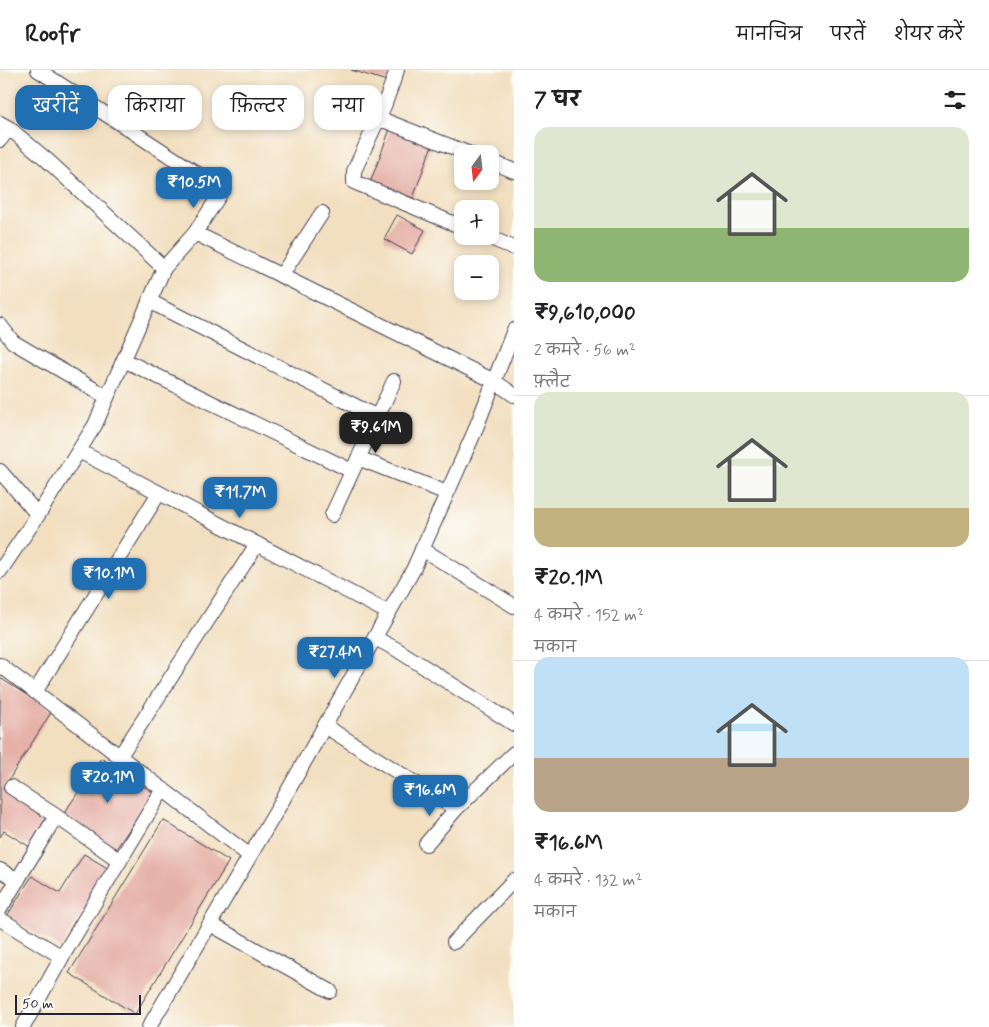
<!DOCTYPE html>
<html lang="hi">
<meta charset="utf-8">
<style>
body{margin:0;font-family:Mynerve,"Playpen Sans Deva",sans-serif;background:#f6f6f6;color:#202124;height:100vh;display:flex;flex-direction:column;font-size:19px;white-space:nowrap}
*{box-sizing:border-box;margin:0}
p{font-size:16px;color:#757577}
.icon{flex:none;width:28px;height:28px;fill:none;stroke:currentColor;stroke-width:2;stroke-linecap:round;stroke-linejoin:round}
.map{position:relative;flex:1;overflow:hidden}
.drawer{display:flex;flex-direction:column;background:#fff;width:475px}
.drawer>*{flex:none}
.banner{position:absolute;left:15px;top:15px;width:424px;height:45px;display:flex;gap:10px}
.needle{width:32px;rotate:195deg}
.buttons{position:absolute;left:454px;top:75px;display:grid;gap:10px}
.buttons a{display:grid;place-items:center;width:45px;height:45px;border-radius:10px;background:#fff;box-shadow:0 2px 8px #0003;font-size:25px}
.scale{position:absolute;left:15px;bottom:12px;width:126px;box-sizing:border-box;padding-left:5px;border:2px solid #22223b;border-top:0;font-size:14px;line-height:18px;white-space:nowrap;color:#22223b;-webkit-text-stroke:4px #fdfcf7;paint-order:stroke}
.price{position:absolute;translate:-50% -42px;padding:0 11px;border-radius:10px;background:#1f6fb2;color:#fff;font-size:16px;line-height:32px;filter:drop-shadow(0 1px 2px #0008)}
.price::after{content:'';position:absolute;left:50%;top:30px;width:15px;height:11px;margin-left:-8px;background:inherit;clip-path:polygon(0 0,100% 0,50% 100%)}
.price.selected{background:#222;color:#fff}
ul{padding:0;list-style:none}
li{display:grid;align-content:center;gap:10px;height:265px;padding:0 20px}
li+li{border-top:1px solid #e0e0e0}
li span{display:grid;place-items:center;height:155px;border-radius:15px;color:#555}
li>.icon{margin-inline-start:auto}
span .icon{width:90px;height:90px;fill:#fffc;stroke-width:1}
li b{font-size:21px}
h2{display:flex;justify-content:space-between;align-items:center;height:60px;padding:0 20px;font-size:21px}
.pill{padding:0 18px;border-radius:15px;background:#fff;box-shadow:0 2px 8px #0003;font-size:18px;line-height:45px}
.pill.selected{background:#1f6fb2;color:#fff}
header{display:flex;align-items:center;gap:30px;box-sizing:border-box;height:70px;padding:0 25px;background:#fff;border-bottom:1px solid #e0e0e0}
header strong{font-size:24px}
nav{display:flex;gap:28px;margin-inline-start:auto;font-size:18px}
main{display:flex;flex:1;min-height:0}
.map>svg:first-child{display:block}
.building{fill:#e5b1a8}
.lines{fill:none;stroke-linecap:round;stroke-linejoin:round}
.minor-casing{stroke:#413e4f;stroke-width:16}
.minor{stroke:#fff;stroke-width:14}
</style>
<header>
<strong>Roofr</strong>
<nav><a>मानचित्र</a><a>परतें</a><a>शेयर करें</a></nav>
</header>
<main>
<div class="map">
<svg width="514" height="957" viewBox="0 0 514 957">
<rect width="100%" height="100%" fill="#fdfcf7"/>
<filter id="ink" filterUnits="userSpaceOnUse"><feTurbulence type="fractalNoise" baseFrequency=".02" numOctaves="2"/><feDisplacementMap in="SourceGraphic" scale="10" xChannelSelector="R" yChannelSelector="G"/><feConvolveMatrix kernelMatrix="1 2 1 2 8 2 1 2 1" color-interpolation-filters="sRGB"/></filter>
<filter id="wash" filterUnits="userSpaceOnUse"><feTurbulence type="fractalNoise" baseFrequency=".0096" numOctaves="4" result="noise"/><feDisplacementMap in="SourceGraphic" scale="20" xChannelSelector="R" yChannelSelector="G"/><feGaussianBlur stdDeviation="1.12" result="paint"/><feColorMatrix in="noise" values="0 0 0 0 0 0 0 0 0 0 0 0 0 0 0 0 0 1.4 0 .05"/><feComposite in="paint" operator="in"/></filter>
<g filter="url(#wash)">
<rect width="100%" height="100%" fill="#f2dfc0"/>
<g id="blocks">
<path class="building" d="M 351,0 L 391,0 L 387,11 Z
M 390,59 L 432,75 L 413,128 L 370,113 Z
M 397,145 L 425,160 L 412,184 L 384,169 Z
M 0,608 L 52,641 L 3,719 L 48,748 L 30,777 L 4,761 L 0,767 Z
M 101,688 L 154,723 L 116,779 L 63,745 Z
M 163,750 L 229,791 L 135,944 L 69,903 Z
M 84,784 L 109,799 L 61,878 L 7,846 L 32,806 L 60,823 Z"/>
</g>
</g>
<g filter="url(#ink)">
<use href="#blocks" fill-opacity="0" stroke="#413e4f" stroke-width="1"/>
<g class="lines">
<defs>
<path id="minor" d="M 38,0 L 213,114 L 218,120 L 219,126 L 195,163
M 397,0 L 384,36 L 354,101 L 354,112 L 462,157
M 378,48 L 470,84
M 0,53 L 9,58 L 47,90 L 164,198
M 0,70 L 9,58
M 490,91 L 514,101
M 486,166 L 514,178
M 281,206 L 322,143
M 149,231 L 377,347
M 0,255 L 13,272 L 107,327
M 124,290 L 352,401
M 79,381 L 389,543
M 358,388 L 447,423
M 0,401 L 38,445
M 332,445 L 394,311
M 422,479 L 514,536
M 0,501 L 38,445 L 95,355 L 164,198 L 195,163 L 494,311 L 514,325
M 375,568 L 396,579 L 514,654
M 0,595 L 250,786
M 35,622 L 159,423
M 325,656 L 456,739
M 120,686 L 257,474
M 11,717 L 56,746 L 120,791
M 426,774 L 456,739 L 514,683
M 0,800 L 18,810
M 0,839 L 56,746
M 0,849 L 62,887
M 210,854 L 330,921
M 454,872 L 514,810
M 23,957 L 62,887 L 163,719
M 149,957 L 277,740 L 413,500 L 474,363 L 514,260"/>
</defs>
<use href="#minor" class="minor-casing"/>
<use href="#minor" class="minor"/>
</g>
</g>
</svg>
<div class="buttons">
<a><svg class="needle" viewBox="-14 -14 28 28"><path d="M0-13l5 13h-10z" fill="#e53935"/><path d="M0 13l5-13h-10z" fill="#757577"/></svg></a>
<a>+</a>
<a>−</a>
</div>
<div class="scale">50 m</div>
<b class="price" style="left:194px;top:139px">₹10.5M</b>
<b class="price selected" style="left:376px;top:384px">₹9.61M</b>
<b class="price" style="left:240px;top:449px">₹11.7M</b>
<b class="price" style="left:109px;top:530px">₹10.1M</b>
<b class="price" style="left:335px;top:609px">₹27.4M</b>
<b class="price" style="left:108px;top:734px">₹20.1M</b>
<b class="price" style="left:430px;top:747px">₹16.6M</b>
<div class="banner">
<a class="pill selected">खरीदें</a>
<a class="pill">किराया</a>
<a class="pill">फ़िल्टर</a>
<a class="pill">नया</a>
</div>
</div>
<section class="drawer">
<h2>7 घर<svg class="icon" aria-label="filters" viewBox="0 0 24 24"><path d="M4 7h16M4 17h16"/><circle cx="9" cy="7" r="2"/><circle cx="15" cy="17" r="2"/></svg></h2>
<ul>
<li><span style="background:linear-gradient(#dfe7d0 65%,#8fb573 0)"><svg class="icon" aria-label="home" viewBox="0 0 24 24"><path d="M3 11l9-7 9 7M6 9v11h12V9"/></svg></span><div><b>₹9,610,000</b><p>2 कमरे · 56 m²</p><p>फ़्लैट</p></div></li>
<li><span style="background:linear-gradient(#dfe7d0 75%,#c2b280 0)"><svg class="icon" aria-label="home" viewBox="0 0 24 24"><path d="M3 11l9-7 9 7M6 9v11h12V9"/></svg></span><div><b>₹20.1M</b><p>4 कमरे · 152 m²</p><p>मकान</p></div></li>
<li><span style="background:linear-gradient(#bfe0f5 65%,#b9a48a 0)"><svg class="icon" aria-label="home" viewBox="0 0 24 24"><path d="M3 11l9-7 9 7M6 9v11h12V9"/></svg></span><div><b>₹16.6M</b><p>4 कमरे · 132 m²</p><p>मकान</p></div></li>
</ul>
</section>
</main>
